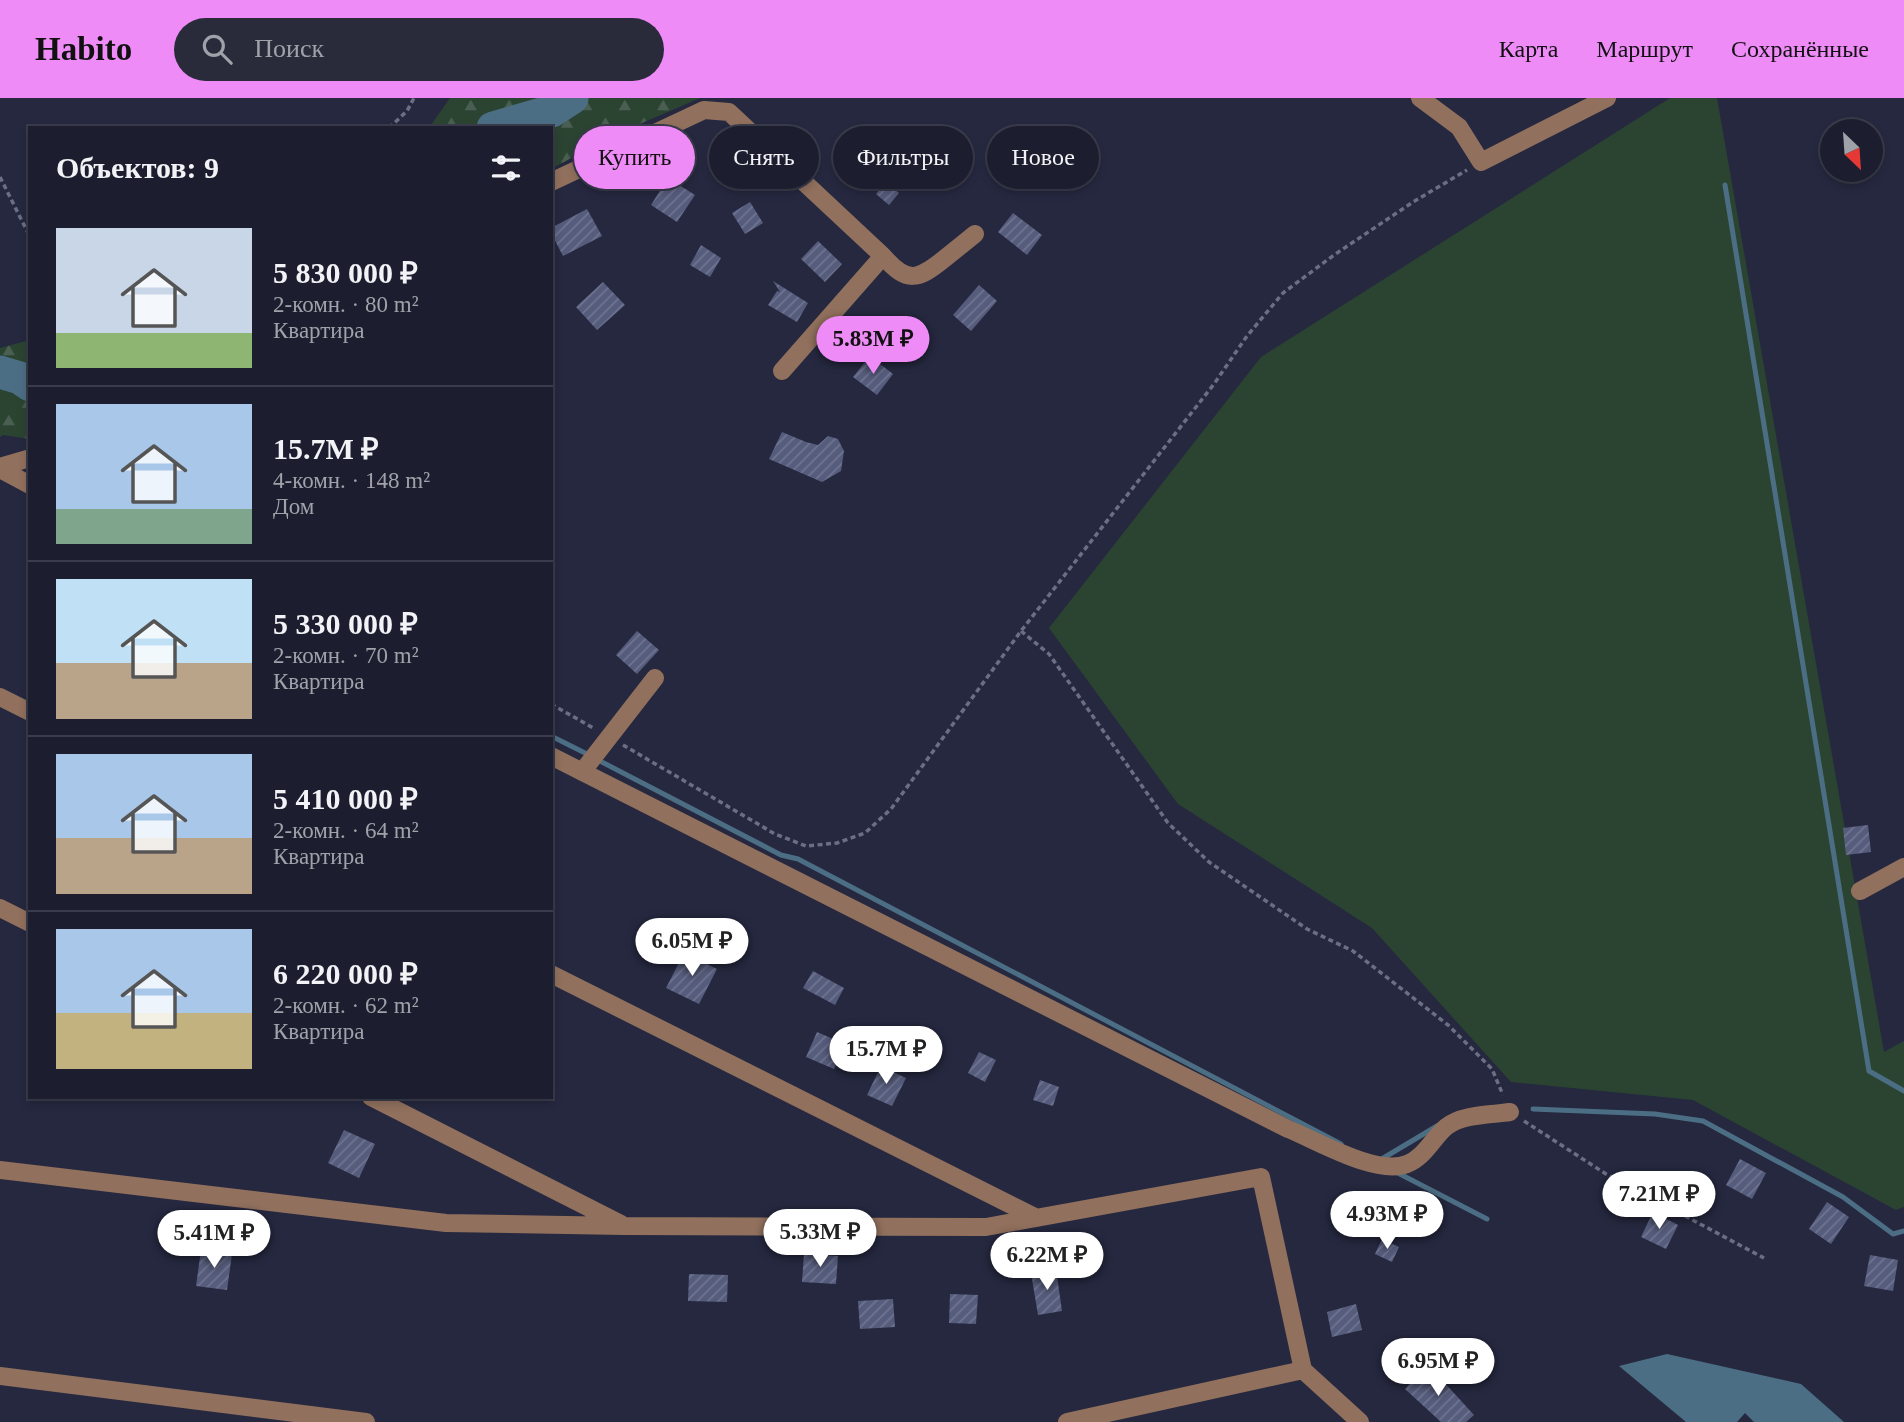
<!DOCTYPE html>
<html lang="ru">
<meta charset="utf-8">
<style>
body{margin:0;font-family:"Times New Roman",serif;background:#292b3b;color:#f1f3f6;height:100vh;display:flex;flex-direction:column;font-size:26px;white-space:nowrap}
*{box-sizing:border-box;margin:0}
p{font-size:23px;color:#a0a2aa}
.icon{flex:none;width:38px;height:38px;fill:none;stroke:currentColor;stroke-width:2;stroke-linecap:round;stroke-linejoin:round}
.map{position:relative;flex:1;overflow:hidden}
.sheet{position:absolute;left:28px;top:28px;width:525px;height:973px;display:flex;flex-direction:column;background:#1c1e2f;border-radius:0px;box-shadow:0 4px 10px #0003,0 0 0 2px #3a3c4b}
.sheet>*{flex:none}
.hud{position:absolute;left:574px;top:28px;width:665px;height:63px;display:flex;gap:14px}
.needle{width:46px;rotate:155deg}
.controls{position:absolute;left:1820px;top:21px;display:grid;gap:14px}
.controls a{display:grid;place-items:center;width:63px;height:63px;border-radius:50%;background:#1c1e2f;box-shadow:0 4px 10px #0003,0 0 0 2px #3a3c4b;font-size:35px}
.price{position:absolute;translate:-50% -60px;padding:0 16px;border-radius:24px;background:#fff;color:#222;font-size:23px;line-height:46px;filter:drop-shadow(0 2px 4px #0008)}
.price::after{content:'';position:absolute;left:50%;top:42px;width:21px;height:16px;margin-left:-10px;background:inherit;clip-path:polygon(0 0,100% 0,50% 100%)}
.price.active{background:#ee8bf7;color:#111}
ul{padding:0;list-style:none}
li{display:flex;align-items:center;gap:21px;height:175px;padding:0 28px}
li+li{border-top:2px solid #3a3c4b}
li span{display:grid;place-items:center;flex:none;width:196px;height:140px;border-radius:0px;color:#555}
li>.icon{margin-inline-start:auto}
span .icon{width:84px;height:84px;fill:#fffc;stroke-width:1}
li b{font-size:30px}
h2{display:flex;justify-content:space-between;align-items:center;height:84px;padding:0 28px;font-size:30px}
.chip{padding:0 24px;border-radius:32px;background:#1c1e2f;box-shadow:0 4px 10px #0003,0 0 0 2px #3a3c4b;font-size:24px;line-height:63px}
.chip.active{background:#ee8bf7;color:#111}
header{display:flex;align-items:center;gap:42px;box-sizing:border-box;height:98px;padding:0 35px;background:#ee8bf7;color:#111}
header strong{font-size:33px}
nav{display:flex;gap:38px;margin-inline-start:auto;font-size:24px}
.search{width:490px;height:63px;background:#292b3b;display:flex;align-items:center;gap:18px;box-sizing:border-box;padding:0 24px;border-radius:38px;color:#a0a2aa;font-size:26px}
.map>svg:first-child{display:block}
.grass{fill:#2b4432}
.forest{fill:url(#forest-firs)}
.water{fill:#4c6e84}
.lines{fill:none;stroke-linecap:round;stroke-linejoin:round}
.stream{stroke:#4c6e84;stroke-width:5}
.river{stroke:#4c6e84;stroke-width:33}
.building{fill:url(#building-hatch)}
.path{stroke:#6c6f84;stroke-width:3.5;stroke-dasharray:5 3.5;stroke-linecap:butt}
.minor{stroke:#91705d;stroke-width:18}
</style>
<header>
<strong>Habito</strong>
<div class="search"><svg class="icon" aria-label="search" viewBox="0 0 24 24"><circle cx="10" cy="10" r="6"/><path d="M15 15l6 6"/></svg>Поиск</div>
<nav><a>Карта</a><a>Маршрут</a><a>Сохранённые</a></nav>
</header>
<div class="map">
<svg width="1904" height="1324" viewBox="0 0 1904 1324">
<defs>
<pattern id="forest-firs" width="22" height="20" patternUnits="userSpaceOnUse" patternTransform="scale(1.75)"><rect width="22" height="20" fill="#2b4432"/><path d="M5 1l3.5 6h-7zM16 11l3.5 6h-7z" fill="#4a5f51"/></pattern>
<pattern id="building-hatch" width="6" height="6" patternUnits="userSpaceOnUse" patternTransform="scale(1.75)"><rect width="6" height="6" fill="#565c7c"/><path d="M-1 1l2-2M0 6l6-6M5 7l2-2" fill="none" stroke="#6e7490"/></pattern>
</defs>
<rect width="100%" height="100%" fill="#25283f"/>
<path class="grass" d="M 1670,0 L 1717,0 L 1884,954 L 1904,943 L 1904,1109 L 1896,1112 L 1693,1002 L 1511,984 L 1372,830 L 1178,706 L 1049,530 L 1261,259 Z"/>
<path class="forest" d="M 450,0 L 700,0 L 612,38 L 551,71 L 551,30 L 429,30 Z
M 30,242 L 30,341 L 3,337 L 0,339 L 0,250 Z"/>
<path class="water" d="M 1667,1256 L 1801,1286 L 1844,1324 L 1754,1324 L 1745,1315 L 1737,1324 L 1686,1324 L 1619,1268 Z"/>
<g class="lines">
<path class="stream" d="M 1725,87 L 1869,973 L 1904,993
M 551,638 L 589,657
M 598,662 L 781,757 L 798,761 L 1341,1046
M 1533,1011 L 1655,1016 L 1703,1023 L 1843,1099 L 1893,1136 L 1904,1133
M 1380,1062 L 1437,1028
M 1396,1074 L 1487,1121"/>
<path class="river" d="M 493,30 L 552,13 L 572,0
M 0,274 L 20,280 L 30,287"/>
</g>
<path class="building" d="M 668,80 L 695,97 L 677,124 L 651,107 Z
M 886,84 L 899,95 L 889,107 L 876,96 Z
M 750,104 L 763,125 L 745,136 L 732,115 Z
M 587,111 L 602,138 L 563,158 L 551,135 L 551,130 Z
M 1013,115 L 1042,137 L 1027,157 L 998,134 Z
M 818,143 L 842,166 L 825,184 L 801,161 Z
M 701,147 L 721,160 L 710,179 L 690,167 Z
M 773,183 L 808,205 L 797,224 L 768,207 L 777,193 L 780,194 Z
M 603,184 L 625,207 L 597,232 L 576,209 Z
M 979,187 L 997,203 L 971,233 L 953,217 Z
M 870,258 L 893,276 L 877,297 L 853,279 Z
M 782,334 L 806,344 L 818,347 L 828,338 L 838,341 L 844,353 L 841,373 L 822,384 L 769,361 Z
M 637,533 L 659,552 L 637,576 L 616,557 Z
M 1868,727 L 1871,754 L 1846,757 L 1843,730 Z
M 684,855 L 717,871 L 699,906 L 666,890 Z
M 813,873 L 844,890 L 835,907 L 803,890 Z
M 817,934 L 845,946 L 834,971 L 806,959 Z
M 979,954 L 996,962 L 985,984 L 968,975 Z
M 881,968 L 906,980 L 892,1008 L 867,997 Z
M 1040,982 L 1059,989 L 1053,1008 L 1033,1002 Z
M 344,1032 L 375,1046 L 359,1080 L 328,1065 Z
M 1740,1061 L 1766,1075 L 1752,1101 L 1726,1087 Z
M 1827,1104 L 1849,1119 L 1831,1146 L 1809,1131 Z
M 1653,1114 L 1678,1127 L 1666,1151 L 1641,1139 Z
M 1382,1141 L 1399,1149 L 1392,1164 L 1375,1156 Z
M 201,1152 L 232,1156 L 227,1192 L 196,1188 Z
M 804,1156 L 838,1158 L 836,1186 L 802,1184 Z
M 1870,1157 L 1898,1162 L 1893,1193 L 1864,1188 Z
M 1056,1171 L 1062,1213 L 1038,1217 L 1031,1175 Z
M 689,1176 L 728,1177 L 727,1204 L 688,1203 Z
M 950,1196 L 978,1197 L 976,1226 L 949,1225 Z
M 893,1201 L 895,1229 L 860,1231 L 858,1203 Z
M 1356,1206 L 1362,1232 L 1332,1239 L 1327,1214 Z
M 1426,1267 L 1442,1282 L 1474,1317 L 1466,1324 L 1441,1324 L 1405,1291 Z"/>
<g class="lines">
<path class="path" d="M 389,30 L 407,13 L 414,0
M 0,79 L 30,139
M 1021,533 L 1049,556 L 1168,725 L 1209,764 L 1307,831 L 1353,853 L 1448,927 L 1492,971 L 1503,997
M 551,606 L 595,631
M 623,647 L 775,736 L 806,748 L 837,745 L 865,735 L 891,711 L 1021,533 L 1214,286 L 1247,238 L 1283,195 L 1334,157 L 1413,104 L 1467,72
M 1524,1023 L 1606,1076 L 1764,1160"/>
<path class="minor" d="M 1420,0 L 1459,29 L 1481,64 L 1607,0
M 551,84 L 704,12 L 729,14 L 883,158 C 907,186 918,182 944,161 C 954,153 964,145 975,136
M 782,273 L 883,158
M 0,369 L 30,360
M 0,371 L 30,387
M 0,599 L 30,614
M 551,658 L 1288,1031 C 1318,1043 1376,1078 1407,1066 C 1424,1060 1433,1040 1446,1029 C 1462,1016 1490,1017 1510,1014
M 582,674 L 655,580
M 1860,793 L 1904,769
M 0,810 L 30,825
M 551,876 L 1037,1120
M 371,999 L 621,1126
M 0,1072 L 446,1125 L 624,1128 L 986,1129 L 1261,1079 L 1303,1272 L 1360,1324
M 0,1278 L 366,1324
M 1067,1324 L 1303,1272"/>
</g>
</svg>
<div class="controls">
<a><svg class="needle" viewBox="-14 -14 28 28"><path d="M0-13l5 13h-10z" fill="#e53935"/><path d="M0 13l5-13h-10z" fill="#a0a2aa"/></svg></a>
</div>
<b class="price active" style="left:873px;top:278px">5.83M ₽</b>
<b class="price" style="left:692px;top:880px">6.05M ₽</b>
<b class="price" style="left:886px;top:988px">15.7M ₽</b>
<b class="price" style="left:1659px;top:1133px">7.21M ₽</b>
<b class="price" style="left:1387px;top:1153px">4.93M ₽</b>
<b class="price" style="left:820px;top:1171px">5.33M ₽</b>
<b class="price" style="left:214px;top:1172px">5.41M ₽</b>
<b class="price" style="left:1047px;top:1194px">6.22M ₽</b>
<b class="price" style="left:1438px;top:1300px">6.95M ₽</b>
<div class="hud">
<a class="chip active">Купить</a>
<a class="chip">Снять</a>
<a class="chip">Фильтры</a>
<a class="chip">Новое</a>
</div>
<section class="sheet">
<h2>Объектов: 9<svg class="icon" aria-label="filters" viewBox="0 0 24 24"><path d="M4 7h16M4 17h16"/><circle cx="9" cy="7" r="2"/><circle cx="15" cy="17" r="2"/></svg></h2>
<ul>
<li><span style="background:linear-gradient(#c9d6e8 75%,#8fb573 0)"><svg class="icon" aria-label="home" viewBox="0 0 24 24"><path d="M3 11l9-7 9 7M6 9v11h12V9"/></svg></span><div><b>5 830 000 ₽</b><p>2-комн. · 80 m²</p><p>Квартира</p></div></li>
<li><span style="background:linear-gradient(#a9c7e8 75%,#7fa58c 0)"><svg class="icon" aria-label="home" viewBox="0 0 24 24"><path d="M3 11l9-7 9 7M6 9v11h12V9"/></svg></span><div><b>15.7M ₽</b><p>4-комн. · 148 m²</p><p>Дом</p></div></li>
<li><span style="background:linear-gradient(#bfe0f5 60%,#b9a48a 0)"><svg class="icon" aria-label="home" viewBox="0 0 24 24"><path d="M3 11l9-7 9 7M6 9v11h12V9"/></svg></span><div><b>5 330 000 ₽</b><p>2-комн. · 70 m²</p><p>Квартира</p></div></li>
<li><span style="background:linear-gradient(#a9c7e8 60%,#b9a48a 0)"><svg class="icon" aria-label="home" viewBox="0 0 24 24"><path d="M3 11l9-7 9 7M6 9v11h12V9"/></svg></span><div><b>5 410 000 ₽</b><p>2-комн. · 64 m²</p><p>Квартира</p></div></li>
<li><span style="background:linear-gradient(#a9c7e8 60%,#c2b280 0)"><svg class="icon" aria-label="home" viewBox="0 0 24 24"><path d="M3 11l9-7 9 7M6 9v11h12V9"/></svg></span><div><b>6 220 000 ₽</b><p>2-комн. · 62 m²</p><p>Квартира</p></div></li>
</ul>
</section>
</div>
